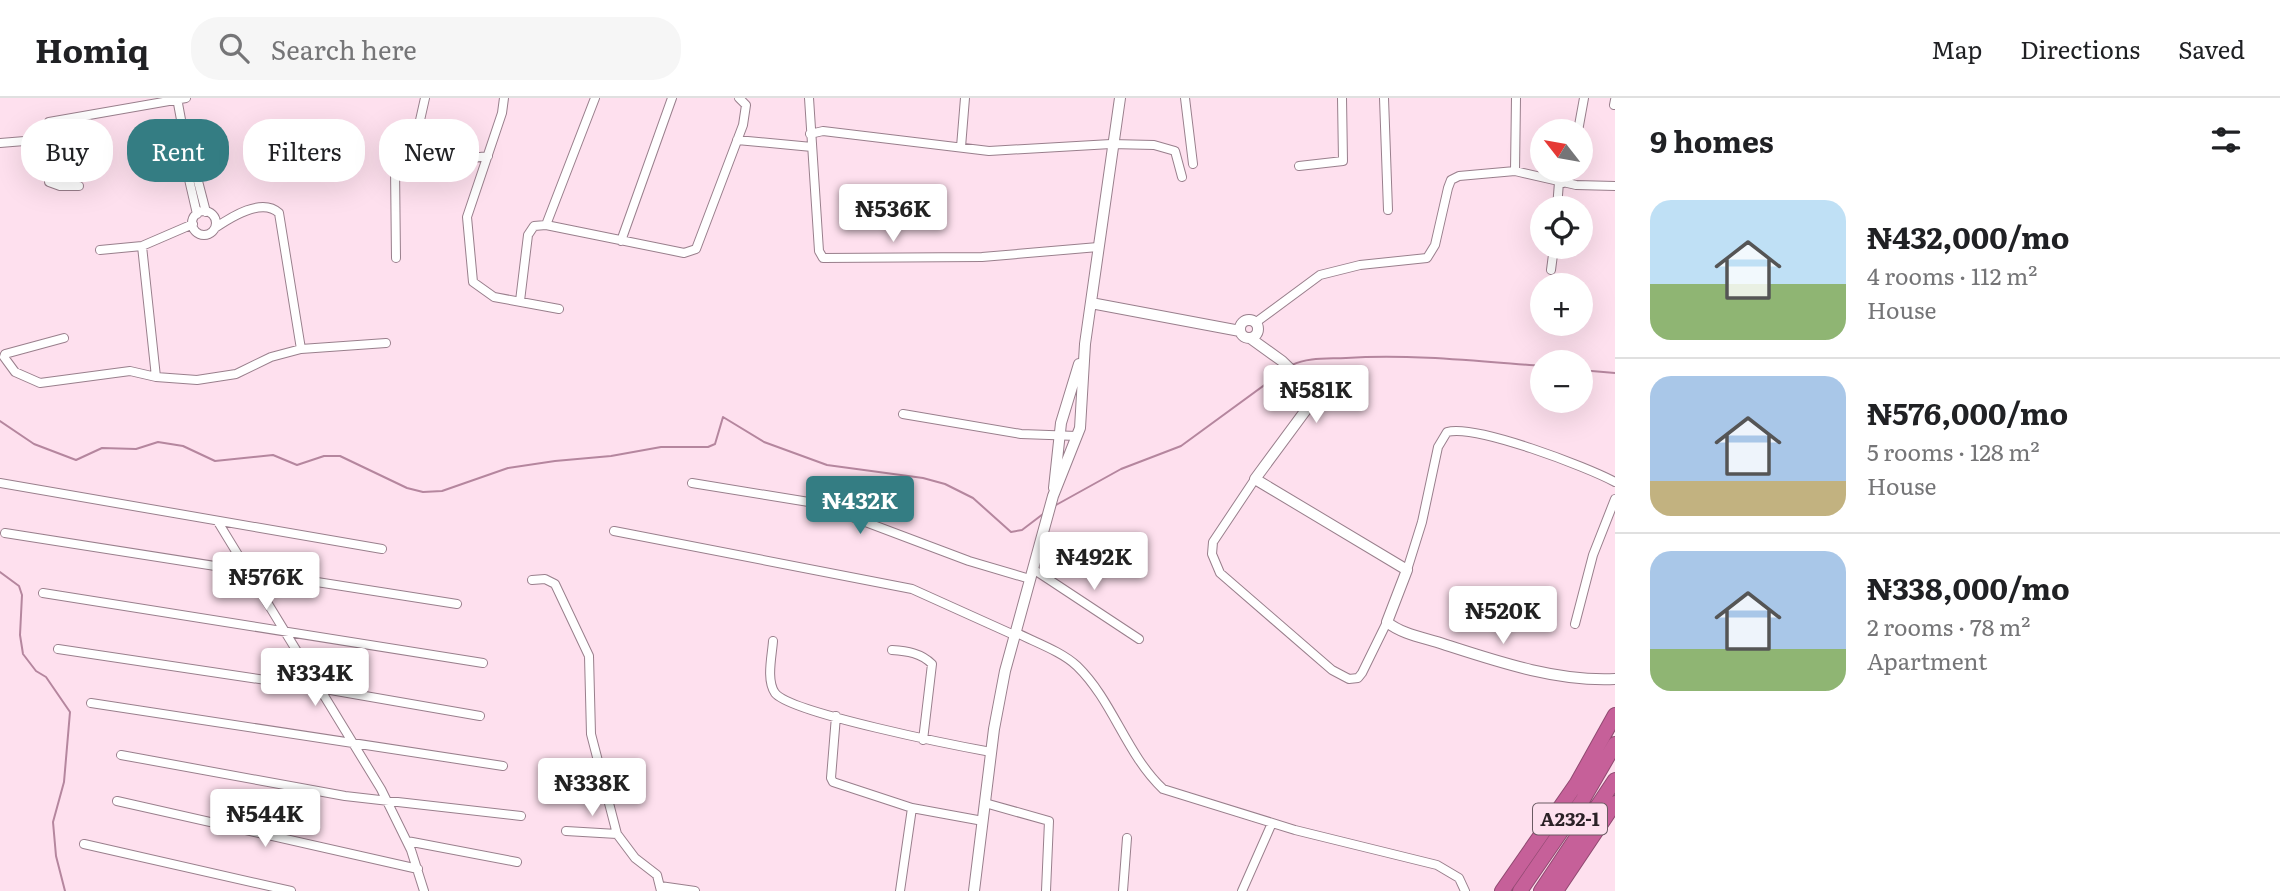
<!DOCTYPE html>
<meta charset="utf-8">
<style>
body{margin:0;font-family:Literata,serif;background:#f6f6f6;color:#202124;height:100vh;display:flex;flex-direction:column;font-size:26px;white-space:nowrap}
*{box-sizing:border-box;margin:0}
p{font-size:23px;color:#757577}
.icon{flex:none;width:38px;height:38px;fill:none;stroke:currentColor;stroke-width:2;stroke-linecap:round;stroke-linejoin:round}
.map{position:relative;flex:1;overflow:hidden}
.panel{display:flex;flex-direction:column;background:#fff;width:665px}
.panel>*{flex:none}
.hud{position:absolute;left:21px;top:21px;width:665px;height:63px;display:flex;gap:14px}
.needle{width:46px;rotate:301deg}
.fabs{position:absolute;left:1530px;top:21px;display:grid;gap:14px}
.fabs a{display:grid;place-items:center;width:63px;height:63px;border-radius:50%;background:#fff;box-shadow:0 7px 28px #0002;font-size:35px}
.price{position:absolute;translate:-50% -60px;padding:0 16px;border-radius:7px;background:#fff;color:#222;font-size:23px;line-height:46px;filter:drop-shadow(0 2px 4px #0008)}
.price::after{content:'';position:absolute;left:50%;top:42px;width:21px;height:16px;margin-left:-10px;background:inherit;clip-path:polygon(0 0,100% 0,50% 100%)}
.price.selected{background:#347d83;color:#fff}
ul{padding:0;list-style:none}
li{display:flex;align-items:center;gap:21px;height:175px;padding:0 35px}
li+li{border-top:2px solid #e0e0e0}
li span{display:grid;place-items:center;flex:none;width:196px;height:140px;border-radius:21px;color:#555}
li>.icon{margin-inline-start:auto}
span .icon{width:84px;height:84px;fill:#fffc;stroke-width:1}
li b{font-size:30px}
h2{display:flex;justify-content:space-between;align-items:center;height:84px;padding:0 35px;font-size:30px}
.chip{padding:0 24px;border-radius:28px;background:#fff;box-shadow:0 7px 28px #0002;font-size:24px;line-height:63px}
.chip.selected{background:#347d83;color:#fff}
header{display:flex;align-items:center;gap:42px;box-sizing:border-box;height:98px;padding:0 35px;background:#fff;border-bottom:2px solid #e0e0e0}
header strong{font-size:33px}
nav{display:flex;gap:38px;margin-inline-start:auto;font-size:24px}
.search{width:490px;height:63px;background:#f6f6f6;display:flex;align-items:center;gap:18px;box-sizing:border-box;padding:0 24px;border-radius:28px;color:#757577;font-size:26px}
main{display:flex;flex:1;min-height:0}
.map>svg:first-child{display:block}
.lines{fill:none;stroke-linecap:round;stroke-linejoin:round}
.stream{stroke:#b5869e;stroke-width:2}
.street-casing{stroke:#997f8c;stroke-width:10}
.secondary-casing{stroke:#997f8c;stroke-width:12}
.highway-casing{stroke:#904a71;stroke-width:16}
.street{stroke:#fff;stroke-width:8}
.secondary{stroke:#fff;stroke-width:10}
.highway{stroke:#c66099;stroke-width:14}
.labels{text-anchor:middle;stroke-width:6;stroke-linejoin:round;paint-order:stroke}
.shield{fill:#fee0ee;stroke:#6a5a62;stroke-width:2}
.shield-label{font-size:19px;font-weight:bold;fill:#2b2126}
</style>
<header>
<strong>Homiq</strong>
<div class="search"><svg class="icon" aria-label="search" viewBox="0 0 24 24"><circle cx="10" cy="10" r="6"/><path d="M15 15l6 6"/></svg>Search here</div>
<nav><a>Map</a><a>Directions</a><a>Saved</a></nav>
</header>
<main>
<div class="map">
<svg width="1615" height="793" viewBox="0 0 1615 793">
<rect width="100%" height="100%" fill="#fee0ee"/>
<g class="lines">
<path class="stream" d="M 1292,267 C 1308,259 1328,261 1346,260 C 1411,256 1476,263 1542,268
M 1580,272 L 1615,275
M 0,323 L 34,346 L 76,362 L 102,350 L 136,351 L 158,344 L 183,348 L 215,363 L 273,357 L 297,367 L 324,358 L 340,358 L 407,390 L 423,394 L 442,393 L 508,370 L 555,363 L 611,358 L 661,349 L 708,349 L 715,346 L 723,319 L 764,344 L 827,367 L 923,380 L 945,386 L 973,400 L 1011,434 L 1022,432 L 1043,416
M 1056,407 L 1121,371 L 1181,348 L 1285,272
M 0,474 L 19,488 L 22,497 L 20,537 L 23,556 L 36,573 L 46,579 L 70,614 L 64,684 L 53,724 L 56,758 L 65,793"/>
<defs>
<path id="street" d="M 177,0 L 187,54 L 185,64 L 197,116
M 504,0 L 502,15 L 467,119 L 473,184 L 494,199 L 559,211
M 809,0 L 819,153 L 823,160 L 982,159 L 1098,149
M 1185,0 L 1193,66
M 1384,0 L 1388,112
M 1614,7 L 1615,2
M 1578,33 L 1584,0
M 810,36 L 823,33 L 989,53 L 1111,46 L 1154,47 L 1175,53 L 1182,79
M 737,42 L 812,49
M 0,45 L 49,41
M 414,49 C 433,63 466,61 488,58
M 961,49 L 965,0
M 187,54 L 192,60 L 206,114
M 1299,68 L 1343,63 L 1342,0
M 1515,73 L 1516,0
M 1563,85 L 1567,72
M 79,88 L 60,88 L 49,84 L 49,24 L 186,0
M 1557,110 L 1559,84
M192 125a12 12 0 1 1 24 0a12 12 0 1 1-24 0Z
M 546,127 L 595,0
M 215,130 C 231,119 262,99 279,115 L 301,251
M 621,143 L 672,0
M 142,148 L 156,279
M 100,152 L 142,148 L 193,126
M 396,160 L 395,69 L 414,49 L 425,0
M 1551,172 L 1554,149
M 520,203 L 528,137 L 534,128 L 546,127 L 684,155 L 696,151 L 743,27 L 746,7 L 739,0
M 1255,225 L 1320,177 L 1360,167 L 1427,160 L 1435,147 L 1448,90 L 1451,82 L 1459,78 L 1515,73 L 1576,87 L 1615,88
M 64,240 L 5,256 L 4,259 L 15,274 L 40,285 L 130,273 L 156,279 L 197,282 L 236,276 L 271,259 L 301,251 L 386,245
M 903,316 L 1021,336 L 1077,338
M 1255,381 L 1213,444 L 1212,456 L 1220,475 L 1332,572 L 1349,581 L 1358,580 L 1362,575 L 1387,524
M 0,385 L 382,451
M 692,385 L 815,405 L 969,463 L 1030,481
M 218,424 L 381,691 L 411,752 L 424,793
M 614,433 L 912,491 L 1014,537
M 5,435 L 457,506
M 1033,471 L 1139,541
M 1407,472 L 1422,424 L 1438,349 L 1447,334 C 1476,326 1587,369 1615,384
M 532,482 L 545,481 L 555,486 L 589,558 L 591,636 L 617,736 L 635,760 L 657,777 L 661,793
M 43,495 L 483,565
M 1575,526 L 1593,457 L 1615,401
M 1015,534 C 1034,544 1061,553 1077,568 C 1113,603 1126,656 1163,691 L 1295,732 L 1437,767 L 1459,780 L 1465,793
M 773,543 C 772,558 766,582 775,595 C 790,615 958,648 991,654
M 58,551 L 319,590 L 480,618
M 892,552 C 907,553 921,555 932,566 L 923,642
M 91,605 L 503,668
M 836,618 L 831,680 L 833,684 L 912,710
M 121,657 L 345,698 L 521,718
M 117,703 L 418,771
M 985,705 L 1049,723 L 1046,793
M 566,733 L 617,736
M 407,743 L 517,764
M 84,746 L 291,793
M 660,788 L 695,793
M 900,793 L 912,710 L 983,723
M 1123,793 L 1127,740
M 1242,793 L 1272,725"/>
<path id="secondary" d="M 1091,205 L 1240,233
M1240 231a9 9 0 1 1 18 0a9 9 0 1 1-18 0Z
M 1250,240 L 1282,263 L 1317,297 L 1255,381 L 1407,472 L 1387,524 C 1400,535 1420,539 1437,544 C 1493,562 1555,584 1615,581
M 1054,390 L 1061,325 L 1079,266
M 974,793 L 994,631 L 1005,573 L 1053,398 L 1080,330 L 1085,246 L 1120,0"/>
<path id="highway" d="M 1502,793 L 1577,685 L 1615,617
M 1520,793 L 1582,703 L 1615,646
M 1541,793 L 1615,682
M 1556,793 L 1615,705"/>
</defs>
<use href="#street" class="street-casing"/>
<use href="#secondary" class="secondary-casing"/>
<use href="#highway" class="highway-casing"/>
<use href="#street" class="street"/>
<use href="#secondary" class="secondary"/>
<use href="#highway" class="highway"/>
</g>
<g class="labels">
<rect class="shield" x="1533" y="705.5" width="74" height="31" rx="5"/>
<g class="shield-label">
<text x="1570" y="728">A232-1</text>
</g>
</g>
</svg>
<div class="fabs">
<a><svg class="needle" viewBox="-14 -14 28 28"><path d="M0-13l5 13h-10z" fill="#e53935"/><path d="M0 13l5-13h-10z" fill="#757577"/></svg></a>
<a><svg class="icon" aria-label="locate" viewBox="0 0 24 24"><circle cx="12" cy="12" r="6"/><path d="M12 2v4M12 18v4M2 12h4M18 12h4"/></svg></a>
<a>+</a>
<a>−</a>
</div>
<b class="price" style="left:893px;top:146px">₦536K</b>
<b class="price" style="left:1316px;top:327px">₦581K</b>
<b class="price selected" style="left:860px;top:438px">₦432K</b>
<b class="price" style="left:1094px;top:494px">₦492K</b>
<b class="price" style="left:266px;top:514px">₦576K</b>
<b class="price" style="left:1503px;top:548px">₦520K</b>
<b class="price" style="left:315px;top:610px">₦334K</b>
<b class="price" style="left:592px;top:720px">₦338K</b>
<b class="price" style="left:265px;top:751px">₦544K</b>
<div class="hud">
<a class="chip">Buy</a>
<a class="chip selected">Rent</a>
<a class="chip">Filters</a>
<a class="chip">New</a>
</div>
</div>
<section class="panel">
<h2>9 homes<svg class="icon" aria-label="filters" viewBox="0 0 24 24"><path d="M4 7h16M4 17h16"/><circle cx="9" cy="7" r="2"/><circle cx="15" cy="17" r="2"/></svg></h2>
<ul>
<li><span style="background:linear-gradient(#bfe0f5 60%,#8fb573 0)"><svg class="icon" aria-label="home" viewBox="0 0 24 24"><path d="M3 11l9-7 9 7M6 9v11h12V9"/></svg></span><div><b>₦432,000/mo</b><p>4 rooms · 112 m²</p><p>House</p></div></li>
<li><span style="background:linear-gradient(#a9c7e8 75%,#c2b280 0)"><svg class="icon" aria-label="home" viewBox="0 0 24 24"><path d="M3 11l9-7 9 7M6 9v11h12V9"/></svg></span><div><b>₦576,000/mo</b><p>5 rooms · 128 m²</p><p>House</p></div></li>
<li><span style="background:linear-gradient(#a9c7e8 70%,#8fb573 0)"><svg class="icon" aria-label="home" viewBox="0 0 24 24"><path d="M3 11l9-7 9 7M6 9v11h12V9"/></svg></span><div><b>₦338,000/mo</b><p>2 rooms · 78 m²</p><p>Apartment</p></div></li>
</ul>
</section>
</main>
